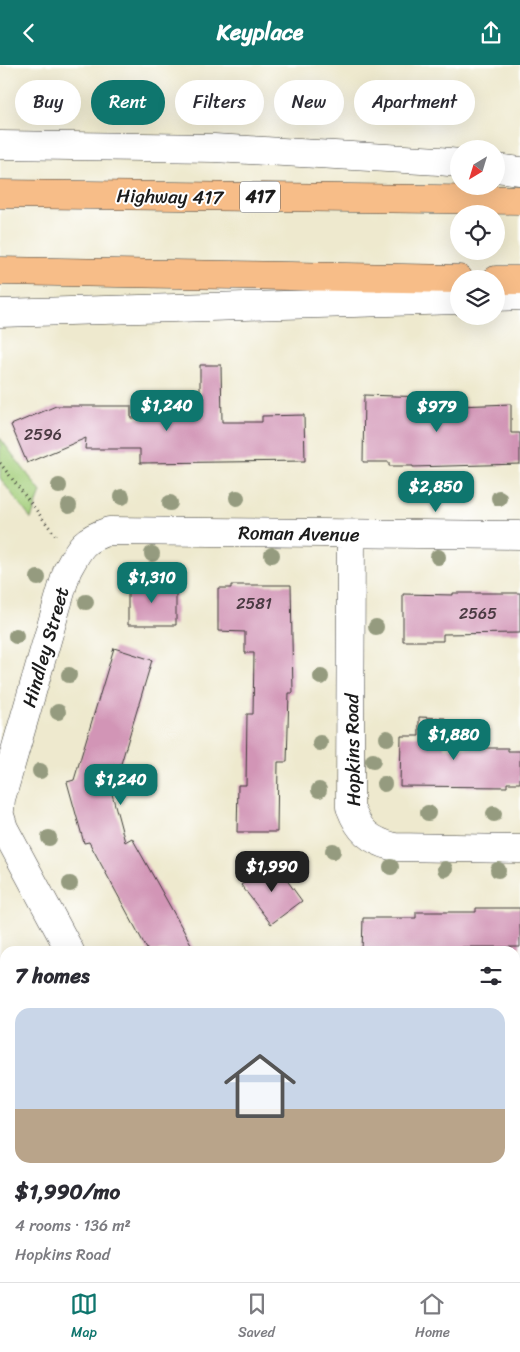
<!DOCTYPE html>
<meta charset="utf-8">
<style>
body{margin:0;font-family:Sriracha,sans-serif;background:#f7f7f7;color:#2b2b33;height:100vh;display:flex;flex-direction:column;font-size:19px;white-space:nowrap}
*{box-sizing:border-box;margin:0}
p{font-size:16px;color:#7c7c81}
.icon{flex:none;width:28px;height:28px;fill:none;stroke:currentColor;stroke-width:2;stroke-linecap:round;stroke-linejoin:round}
.map{position:relative;flex:1;overflow:hidden}
.sheet{position:absolute;left:0px;top:881px;width:520px;height:336px;display:flex;flex-direction:column;background:#fff;border-radius:15px 15px 0 0;box-shadow:0 5px 20px #0002}
.sheet>*{flex:none}
.guide{position:absolute;left:15px;top:15px;width:490px;height:45px;display:flex;gap:10px}
.needle{width:32px;rotate:218deg}
.tools{position:absolute;left:450px;top:75px;display:grid;gap:10px}
.tools a{display:grid;place-items:center;width:55px;height:55px;border-radius:50%;background:#fff;box-shadow:0 5px 20px #0002;font-size:25px}
.price{position:absolute;translate:-50% -42px;padding:0 11px;border-radius:10px;background:#0f766e;color:#fff;font-size:16px;line-height:32px;filter:drop-shadow(0 1px 2px #0008)}
.price::after{content:'';position:absolute;left:50%;top:30px;width:15px;height:11px;margin-left:-8px;background:inherit;clip-path:polygon(0 0,100% 0,50% 100%)}
.price.current{background:#222;color:#fff}
ul{padding:0;list-style:none}
li{display:grid;align-content:center;gap:10px;height:265px;padding:0 15px}
li+li{border-top:1px solid #e1e1e2}
li span{display:grid;place-items:center;height:155px;border-radius:15px;color:#555}
li>.icon{margin-inline-start:auto}
span .icon{width:90px;height:90px;fill:#fffc;stroke-width:1}
li b{font-size:21px}
h2{display:flex;justify-content:space-between;align-items:center;height:60px;padding:0 15px;font-size:21px}
.chip{padding:0 18px;border-radius:22px;background:#fff;box-shadow:0 5px 20px #0002;font-size:18px;line-height:45px}
.chip.current{background:#0f766e;color:#fff}
header{display:flex;justify-content:space-between;align-items:center;height:65px;padding:0 15px;background:#0f766e;color:#fff;font-size:22px;font-weight:800}
.tabs{display:flex;justify-content:space-around;align-items:center;height:70px;border-top:1px solid #e1e1e2;background:#fff;font-size:14px;color:#7c7c81}
.tabs a{display:grid;justify-items:center;gap:2px}
.tabs .current{color:#0f766e}
.map>svg:first-child{display:block}
.green{fill:#a4cf7c;stroke:#60764c}
.building{fill:#d295b6}
.lines{fill:none;stroke-linecap:round;stroke-linejoin:round}
.minor-casing{stroke:#3c3b37;stroke-width:29}
.highway-casing{stroke:#3c3b37;stroke-width:29}
.path{stroke:#3c3b37;stroke-width:3;stroke-dasharray:1 4;stroke-linecap:butt}
.minor{stroke:#fff;stroke-width:28}
.highway{stroke:#f7bd88;stroke-width:28}
.tree{fill:#959b7f}
.labels{text-anchor:middle;stroke-width:4;stroke-linejoin:round;paint-order:stroke}
.number-label{font-size:16px;fill:#4a3a42}
.shield{fill:#fff;stroke:#606060;stroke-width:1}
.shield-label{font-size:18px;font-weight:bold;fill:#1c1c1c}
.street-label{font-size:19px;fill:#1c1c1c;stroke:#fff}
</style>
<header><svg class="icon" aria-label="back" viewBox="0 0 24 24"><path d="M15 5l-7 7 7 7"/></svg>Keyplace<svg class="icon" aria-label="share" viewBox="0 0 24 24"><path d="M12 15V3M7 8l5-5 5 5M5 13v7h14v-7"/></svg></header>
<div class="map">
<svg width="520" height="1217" viewBox="0 0 520 1217">
<rect width="100%" height="100%" fill="#fff"/>
<filter id="ink" filterUnits="userSpaceOnUse"><feTurbulence type="fractalNoise" baseFrequency=".02" numOctaves="2"/><feDisplacementMap in="SourceGraphic" scale="10" xChannelSelector="R" yChannelSelector="G"/><feConvolveMatrix kernelMatrix="1 2 1 2 8 2 1 2 1" color-interpolation-filters="sRGB"/></filter>
<filter id="wash" filterUnits="userSpaceOnUse"><feTurbulence type="fractalNoise" baseFrequency=".0096" numOctaves="4" result="noise"/><feDisplacementMap in="SourceGraphic" scale="20" xChannelSelector="R" yChannelSelector="G"/><feGaussianBlur stdDeviation="1.12" result="paint"/><feColorMatrix in="noise" values="0 0 0 0 0 0 0 0 0 0 0 0 0 0 0 0 0 1.4 0 .05"/><feComposite in="paint" operator="in"/></filter>
<g filter="url(#wash)">
<rect width="100%" height="100%" fill="#eee9ce"/>
<path class="green" d="M 0,373 L 41,427 L 31,454 L 0,413 Z
M 0,1081 L 5,1090 L 5,1212 L 99,1212 L 103,1217 L 0,1217 Z"/>
<g id="blocks">
<path class="building" d="M 200,300 L 221,300 L 222,357 L 262,357 L 262,351 L 304,350 L 305,396 L 140,398 L 140,384 L 85,384 L 86,373 L 27,398 L 11,360 L 56,341 L 131,341 L 131,353 L 200,352 Z
M 364,330 L 458,333 L 458,341 L 511,339 L 511,368 L 520,368 L 520,399 L 413,402 L 413,401 L 389,401 L 389,397 L 363,397 Z
M 128,518 L 176,518 L 176,560 L 128,560 Z
M 231,520 L 291,520 L 293,628 L 289,628 L 287,697 L 278,697 L 277,767 L 237,767 L 238,720 L 246,720 L 247,649 L 253,649 L 254,588 L 245,588 L 245,567 L 218,566 L 218,523 L 231,523 Z
M 453,528 L 520,528 L 520,568 L 443,569 L 443,576 L 403,576 L 403,529 L 453,530 Z
M 114,583 L 152,595 L 112,729 L 125,777 L 132,773 L 195,886 L 148,886 L 89,777 L 84,778 L 67,717 L 74,715 Z
M 419,652 L 445,653 L 444,683 L 508,683 L 508,686 L 520,686 L 520,718 L 507,718 L 507,722 L 400,721 L 401,671 L 419,671 Z
M 273,796 L 302,836 L 271,859 L 241,820 Z
M 476,843 L 520,843 L 520,882 L 462,882 L 462,886 L 362,886 L 363,853 L 416,853 L 416,847 L 476,847 Z"/>
</g>
</g>
<g filter="url(#ink)">
<use href="#blocks" fill-opacity="0" stroke="#3c3b37" stroke-width="1"/>
<g class="lines">
<defs>
<path id="minor" d="M 0,80 L 214,83 L 439,96 L 459,98
M 496,103 L 520,106
M 496,232 L 520,231
M 0,248 L 459,235
M 351,469 L 350,742 C 359,766 369,775 394,782 L 520,784
M 0,745 L 1,734 L 67,506 C 80,482 82,475 109,466 L 520,470
M 0,750 L 4,763 L 70,886
M 515,1102 L 520,1102"/>
<path id="highway" d="M 0,129 L 520,135
M 0,206 L 459,214
M 496,215 L 520,215"/>
</defs>
<use href="#minor" class="minor-casing"/>
<use href="#highway" class="highway-casing"/>
<path class="path" d="M 0,398 L 56,471
M 0,1129 L 5,1138
M 0,1171 L 5,1167
M 56,1212 L 60,1217"/>
<use href="#minor" class="minor"/>
<use href="#highway" class="highway"/>
</g>
<g class="tree">
<circle cx="59" cy="421" r="8"/>
<circle cx="122" cy="432" r="8"/>
<circle cx="237" cy="433" r="8"/>
<circle cx="499" cy="433" r="8"/>
<circle cx="170" cy="438" r="8"/>
<circle cx="69" cy="441" r="8"/>
<circle cx="152" cy="489" r="8"/>
<circle cx="272" cy="490" r="8"/>
<circle cx="438" cy="492" r="8"/>
<circle cx="38" cy="513" r="8"/>
<circle cx="86" cy="537" r="8"/>
<circle cx="376" cy="562" r="8"/>
<circle cx="16" cy="571" r="8"/>
<circle cx="69" cy="610" r="8"/>
<circle cx="321" cy="612" r="8"/>
<circle cx="58" cy="647" r="8"/>
<circle cx="387" cy="673" r="8"/>
<circle cx="320" cy="678" r="8"/>
<circle cx="373" cy="696" r="8"/>
<circle cx="40" cy="706" r="8"/>
<circle cx="384" cy="719" r="8"/>
<circle cx="319" cy="725" r="8"/>
<circle cx="428" cy="748" r="8"/>
<circle cx="494" cy="749" r="8"/>
<circle cx="49" cy="773" r="8"/>
<circle cx="333" cy="786" r="8"/>
<circle cx="391" cy="802" r="8"/>
<circle cx="445" cy="804" r="8"/>
<circle cx="498" cy="805" r="8"/>
<circle cx="70" cy="819" r="8"/>
</g>
</g>
<g class="labels">
<g class="number-label">
<text x="43" y="375">2596</text>
<text x="254" y="544">2581</text>
<text x="478" y="554">2565</text>
</g>
<rect class="shield" x="240" y="116.5" width="40" height="31" rx="4"/>
<g class="shield-label">
<text x="260" y="138">417</text>
</g>
<g class="street-label">
<text transform="translate(170 131) rotate(1)" y="7">Highway 417</text>
<text transform="translate(299 468) rotate(1)" y="7">Roman Avenue</text>
<text transform="translate(45 582) rotate(-74)" y="7">Hindley Street</text>
<text transform="translate(352 685) rotate(-91)" y="7">Hopkins Road</text>
</g>
</g>
</svg>
<div class="tools">
<a><svg class="needle" viewBox="-14 -14 28 28"><path d="M0-13l5 13h-10z" fill="#e53935"/><path d="M0 13l5-13h-10z" fill="#7c7c81"/></svg></a>
<a><svg class="icon" aria-label="locate" viewBox="0 0 24 24"><circle cx="12" cy="12" r="6"/><path d="M12 2v4M12 18v4M2 12h4M18 12h4"/></svg></a>
<a><svg class="icon" aria-label="layers" viewBox="0 0 24 24"><path d="M12 4l9 5-9 5-9-5zM3 14l9 5 9-5"/></svg></a>
</div>
<b class="price" style="left:167px;top:367px">$1,240</b>
<b class="price" style="left:437px;top:368px">$979</b>
<b class="price" style="left:436px;top:448px">$2,850</b>
<b class="price" style="left:152px;top:539px">$1,310</b>
<b class="price" style="left:454px;top:696px">$1,880</b>
<b class="price" style="left:121px;top:741px">$1,240</b>
<b class="price current" style="left:272px;top:828px">$1,990</b>
<div class="guide">
<a class="chip">Buy</a>
<a class="chip current">Rent</a>
<a class="chip">Filters</a>
<a class="chip">New</a>
<a class="chip">Apartment</a>
</div>
<section class="sheet">
<h2>7 homes<svg class="icon" aria-label="filters" viewBox="0 0 24 24"><path d="M4 7h16M4 17h16"/><circle cx="9" cy="7" r="2"/><circle cx="15" cy="17" r="2"/></svg></h2>
<ul>
<li><span style="background:linear-gradient(#c9d6e8 65%,#b9a48a 0)"><svg class="icon" aria-label="home" viewBox="0 0 24 24"><path d="M3 11l9-7 9 7M6 9v11h12V9"/></svg></span><div><b>$1,990/mo</b><p>4 rooms · 136 m²</p><p>Hopkins Road</p></div></li>
</ul>
</section>
</div>
<nav class="tabs">
<a class="current"><svg class="icon" aria-label="map" viewBox="0 0 24 24"><path d="M3 6l6-2 6 2 6-2v14l-6 2-6-2-6 2zM9 4v14M15 6v14"/></svg>Map</a>
<a><svg class="icon" aria-label="saved" viewBox="0 0 24 24"><path d="M7 4h10v16l-5-4-5 4z"/></svg>Saved</a>
<a><svg class="icon" aria-label="home" viewBox="0 0 24 24"><path d="M3 11l9-7 9 7M6 9v11h12V9"/></svg>Home</a>
</nav>
